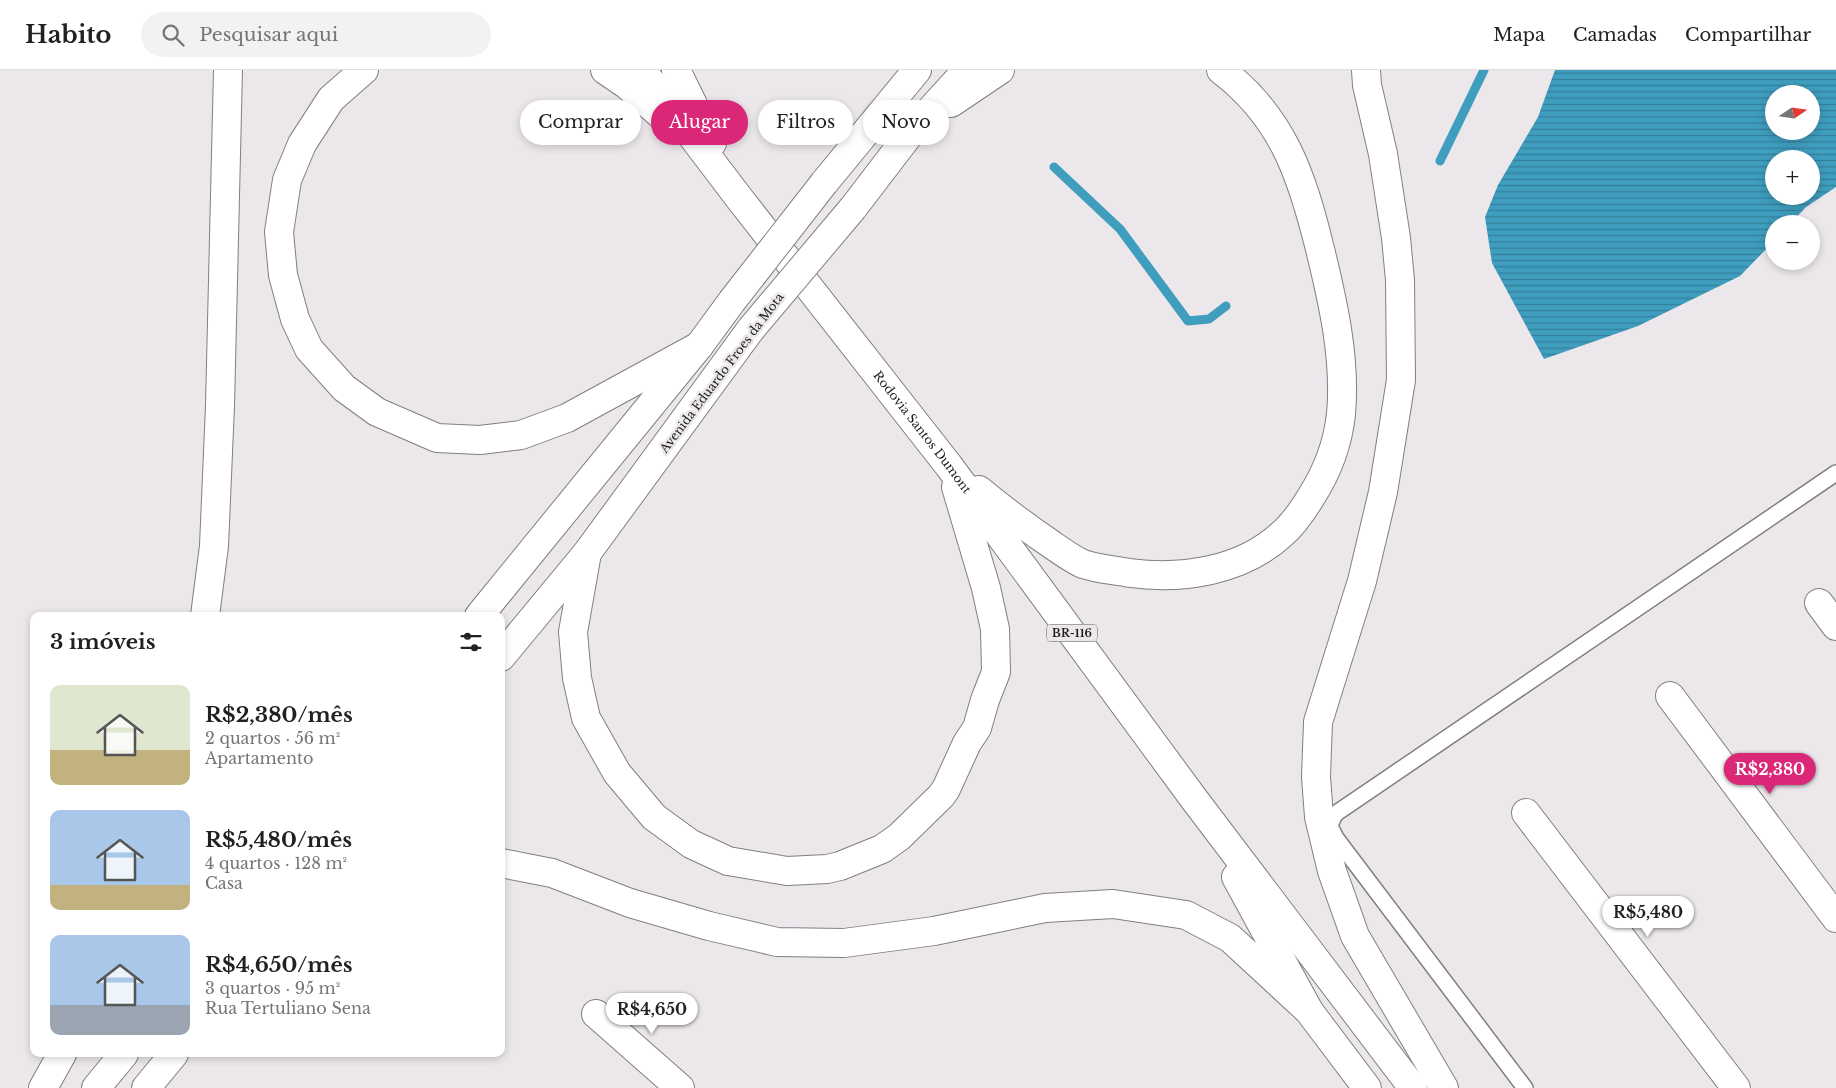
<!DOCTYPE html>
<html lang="pt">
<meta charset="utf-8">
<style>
body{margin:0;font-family:"Libre Baskerville",serif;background:#f2f2f2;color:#202124;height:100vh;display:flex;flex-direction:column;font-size:19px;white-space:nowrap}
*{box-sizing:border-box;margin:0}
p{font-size:16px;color:#757577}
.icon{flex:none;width:28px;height:28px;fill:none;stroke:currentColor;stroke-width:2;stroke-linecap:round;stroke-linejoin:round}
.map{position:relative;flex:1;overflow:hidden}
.details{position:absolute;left:30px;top:542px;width:475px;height:445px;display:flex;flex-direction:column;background:#fff;border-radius:10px;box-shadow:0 2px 8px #0003}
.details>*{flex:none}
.banner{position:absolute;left:520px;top:30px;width:475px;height:45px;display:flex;gap:10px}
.needle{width:32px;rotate:77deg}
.controls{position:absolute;left:1765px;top:15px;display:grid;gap:10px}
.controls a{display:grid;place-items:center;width:55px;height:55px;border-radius:50%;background:#fff;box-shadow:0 2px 8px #0003;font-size:25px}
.price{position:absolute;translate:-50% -42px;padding:0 11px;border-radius:18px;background:#fff;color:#222;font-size:16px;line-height:32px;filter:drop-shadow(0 1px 2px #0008)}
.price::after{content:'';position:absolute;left:50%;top:30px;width:15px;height:11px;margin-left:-8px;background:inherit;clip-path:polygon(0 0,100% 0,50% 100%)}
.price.active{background:#db2777;color:#fff}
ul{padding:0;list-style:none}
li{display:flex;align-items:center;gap:15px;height:125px;padding:0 20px}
li span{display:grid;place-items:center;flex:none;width:140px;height:100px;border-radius:10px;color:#555}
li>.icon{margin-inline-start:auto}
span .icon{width:60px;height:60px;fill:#fffc;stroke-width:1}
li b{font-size:21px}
h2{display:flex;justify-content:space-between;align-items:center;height:60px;padding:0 20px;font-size:21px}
.chip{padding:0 18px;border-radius:22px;background:#fff;box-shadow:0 2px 8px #0003;font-size:18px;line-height:45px}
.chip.active{background:#db2777;color:#fff}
header{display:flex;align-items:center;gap:30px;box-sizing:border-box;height:70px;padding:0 25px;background:#fff;border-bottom:1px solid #e0e0e0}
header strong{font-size:24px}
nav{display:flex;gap:28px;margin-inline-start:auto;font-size:18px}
.search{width:350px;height:45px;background:#f2f2f2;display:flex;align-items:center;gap:12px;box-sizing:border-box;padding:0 18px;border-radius:28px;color:#757577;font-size:19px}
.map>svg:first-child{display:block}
.water{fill:url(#water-rules);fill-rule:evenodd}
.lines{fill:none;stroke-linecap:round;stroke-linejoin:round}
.stream{stroke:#3f9dbe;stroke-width:9}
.lane-casing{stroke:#827e82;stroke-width:18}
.street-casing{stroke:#827e82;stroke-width:30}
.highway-casing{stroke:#827e82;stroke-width:30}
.lane{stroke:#fff;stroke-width:15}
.street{stroke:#fff;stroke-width:28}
.highway{stroke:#fff;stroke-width:28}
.highway-bridge-casing{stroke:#827e82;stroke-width:30;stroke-linecap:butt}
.highway-bridge{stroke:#fff;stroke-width:28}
.labels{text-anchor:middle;stroke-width:5;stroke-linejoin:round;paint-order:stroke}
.shield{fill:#ebe7eb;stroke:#5c5a5c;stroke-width:1}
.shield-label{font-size:11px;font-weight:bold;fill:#1e1d1e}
.street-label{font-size:12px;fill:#1e1d1e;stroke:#ebe7eb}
</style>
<header>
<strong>Habito</strong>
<div class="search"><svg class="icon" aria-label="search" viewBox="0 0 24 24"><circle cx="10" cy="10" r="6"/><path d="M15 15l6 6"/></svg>Pesquisar aqui</div>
<nav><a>Mapa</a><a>Camadas</a><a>Compartilhar</a></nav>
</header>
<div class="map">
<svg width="1836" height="1018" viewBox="0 0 1836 1018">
<defs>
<pattern id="water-rules" width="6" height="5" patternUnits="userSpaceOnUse" patternTransform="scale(1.25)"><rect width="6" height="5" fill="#3f9dbe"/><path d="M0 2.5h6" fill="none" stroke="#347f9a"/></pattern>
</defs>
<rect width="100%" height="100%" fill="#ebe7eb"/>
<path class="water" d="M 1555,0 L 1836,0 L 1836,117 L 1806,137 L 1790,154 L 1774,154 L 1774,171 L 1740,206 L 1638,256 L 1544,289 L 1492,193 L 1485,147 L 1498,115 L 1538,47 ZM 1774,24 L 1811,24 L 1811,61 L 1774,61 ZM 1774,89 L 1811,89 L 1811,126 L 1774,126 Z"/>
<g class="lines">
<path class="stream" d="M 1440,91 L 1484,0
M 1054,97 L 1120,159 L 1188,251 L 1209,249 L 1226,236"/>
<defs>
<path id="lane" d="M 1525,1018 L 1336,768 L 1330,756 L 1334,746 L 1338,742 L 1836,403"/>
<path id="street" d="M 1819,533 L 1836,556
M 1670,626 L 1836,848
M 1526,743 L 1736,1018
M 596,944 L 680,1018"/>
<g id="highway">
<path d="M 364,0 L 331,29 L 302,74 L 287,110 L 279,162 L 283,205 L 295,249 L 309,279 L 344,318 L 377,342 L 437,368 L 480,370 L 521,365 L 567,348 L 699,276"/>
<path d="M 605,0 L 627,15 L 661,45"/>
<path id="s1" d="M 642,0 L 739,128 L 949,396 L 1194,729 L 1413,1018"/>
<path d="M 676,0 L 712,73"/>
<path d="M 1366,0 L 1367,15 L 1383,84 L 1396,168 L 1400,210 L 1401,310 L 1383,422 L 1362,511 L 1318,652 L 1316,707 L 1319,747 L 1332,801 L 1355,866 L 1444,1018"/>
<path d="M 951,33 L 1000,0"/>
<path d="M 824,113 L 917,0"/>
<path d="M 853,138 L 915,57 L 967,0"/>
<path d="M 979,420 C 1002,439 1026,457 1051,474 C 1061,481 1072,489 1083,494 C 1098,499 1114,500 1130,503 C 1182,510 1242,501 1282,464 C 1294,454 1303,440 1311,427 C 1327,402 1338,373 1341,344 C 1346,289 1333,232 1320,179 C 1302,106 1283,47 1221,0"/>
<path d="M 587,483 L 573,562 L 577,608 L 586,648 L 617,703 L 654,747 L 691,774 L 728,791 L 787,801 L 827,799 L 840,796 L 882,779 L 899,767 L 941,726 L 946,719 L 967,673 L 977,658 L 985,630 L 996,602 L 995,559 L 986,518 L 956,417"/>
<path d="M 205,546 L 214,476 L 220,336 L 228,0"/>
<path d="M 479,546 L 699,276 L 732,231"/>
<path d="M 501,587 L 587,483 L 751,259"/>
<path d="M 501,793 L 552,803 L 630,833 L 709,856 L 777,872 L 844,873 L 934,861 L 1045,838 L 1113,834 L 1186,845 L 1230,868 L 1309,941"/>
<path d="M 1236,807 L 1309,941 L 1367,1018"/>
<path d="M 43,1018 L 62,984"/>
<path d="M 96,1018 L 124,984"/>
<path d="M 146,1018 L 174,984"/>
</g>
</defs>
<use href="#lane" class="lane-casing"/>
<use href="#street" class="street-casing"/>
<use href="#highway" class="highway-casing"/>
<use href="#lane" class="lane"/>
<use href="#street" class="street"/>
<use href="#highway" class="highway"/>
<defs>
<path id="highway-bridge" d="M 732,231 L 824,113
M 751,259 L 853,138"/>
</defs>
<use href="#highway-bridge" class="highway-bridge-casing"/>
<use href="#highway-bridge" class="highway-bridge"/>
</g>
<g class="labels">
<rect class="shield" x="1047" y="554.5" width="50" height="17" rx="4"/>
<g class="shield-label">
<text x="1072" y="567">BR-116</text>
</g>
<g class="street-label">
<text transform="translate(722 303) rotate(-53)" y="4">Avenida Eduardo Froes da Mota</text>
<text dy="4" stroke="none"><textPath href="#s1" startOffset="458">Rodovia Santos Dumont</textPath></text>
</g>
</g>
</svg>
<div class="controls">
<a><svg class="needle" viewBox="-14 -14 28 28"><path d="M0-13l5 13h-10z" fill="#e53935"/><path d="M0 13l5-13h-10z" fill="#757577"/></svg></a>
<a>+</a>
<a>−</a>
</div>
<b class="price active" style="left:1770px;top:725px">R$2,380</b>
<b class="price" style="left:1648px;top:868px">R$5,480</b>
<b class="price" style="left:652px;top:965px">R$4,650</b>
<div class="banner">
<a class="chip">Comprar</a>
<a class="chip active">Alugar</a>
<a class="chip">Filtros</a>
<a class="chip">Novo</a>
</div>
<section class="details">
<h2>3 imóveis<svg class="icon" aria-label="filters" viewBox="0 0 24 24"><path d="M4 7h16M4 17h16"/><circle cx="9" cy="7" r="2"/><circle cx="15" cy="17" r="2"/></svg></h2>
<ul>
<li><span style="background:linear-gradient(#dfe7d0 65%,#c2b280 0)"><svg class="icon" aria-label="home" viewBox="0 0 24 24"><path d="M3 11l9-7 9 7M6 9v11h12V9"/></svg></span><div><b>R$2,380/mês</b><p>2 quartos · 56 m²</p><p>Apartamento</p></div></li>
<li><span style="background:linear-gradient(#a9c7e8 75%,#c2b280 0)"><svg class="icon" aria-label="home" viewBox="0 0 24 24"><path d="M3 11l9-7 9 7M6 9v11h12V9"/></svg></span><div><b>R$5,480/mês</b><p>4 quartos · 128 m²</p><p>Casa</p></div></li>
<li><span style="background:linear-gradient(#a9c7e8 70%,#9aa5b1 0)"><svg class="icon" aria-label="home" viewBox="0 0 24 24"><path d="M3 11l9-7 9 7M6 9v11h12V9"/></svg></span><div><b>R$4,650/mês</b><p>3 quartos · 95 m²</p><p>Rua Tertuliano Sena</p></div></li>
</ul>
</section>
</div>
